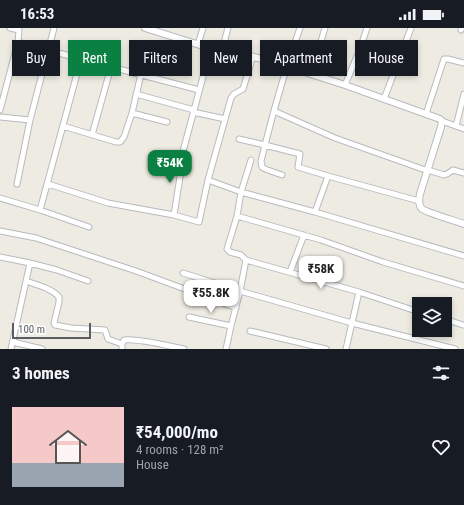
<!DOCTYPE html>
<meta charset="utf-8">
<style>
body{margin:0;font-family:"Roboto Condensed",sans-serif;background:#242831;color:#f1f3f6;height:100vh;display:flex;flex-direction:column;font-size:15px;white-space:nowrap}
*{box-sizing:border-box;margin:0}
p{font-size:13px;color:#9ea1a6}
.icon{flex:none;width:22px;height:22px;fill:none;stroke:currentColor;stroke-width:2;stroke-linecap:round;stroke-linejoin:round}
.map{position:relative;height:321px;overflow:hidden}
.side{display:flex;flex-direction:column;background:#171b24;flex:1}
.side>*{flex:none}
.guide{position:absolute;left:12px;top:12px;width:440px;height:36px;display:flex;gap:8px}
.fabs{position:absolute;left:412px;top:269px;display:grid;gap:8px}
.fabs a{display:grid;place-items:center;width:40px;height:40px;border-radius:0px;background:#171b24;box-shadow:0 2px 6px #0003;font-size:20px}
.scale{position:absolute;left:12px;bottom:10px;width:79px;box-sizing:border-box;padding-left:4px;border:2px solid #5a5e64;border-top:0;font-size:11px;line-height:14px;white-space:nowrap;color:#5a5e64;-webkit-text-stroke:3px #fff;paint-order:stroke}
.price{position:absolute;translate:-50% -34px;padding:0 9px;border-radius:8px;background:#fff;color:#222;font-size:13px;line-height:26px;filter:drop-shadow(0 1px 2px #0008)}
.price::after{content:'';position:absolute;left:50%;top:24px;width:12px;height:9px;margin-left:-6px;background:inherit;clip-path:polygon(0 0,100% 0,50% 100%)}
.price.on{background:#0b8043;color:#fff}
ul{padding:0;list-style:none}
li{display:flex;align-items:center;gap:12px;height:100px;padding:0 12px}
li span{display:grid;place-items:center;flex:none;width:112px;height:80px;border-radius:0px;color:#555}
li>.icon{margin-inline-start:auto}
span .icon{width:48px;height:48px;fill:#fffc;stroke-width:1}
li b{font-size:17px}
h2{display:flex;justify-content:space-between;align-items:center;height:48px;padding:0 12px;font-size:17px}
.tag{padding:0 14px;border-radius:0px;background:#171b24;box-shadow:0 2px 6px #0003;font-size:14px;line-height:36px}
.tag.on{background:#0b8043;color:#fff}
.status{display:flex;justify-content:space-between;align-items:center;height:28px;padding:0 20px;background:#171b24;direction:ltr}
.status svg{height:11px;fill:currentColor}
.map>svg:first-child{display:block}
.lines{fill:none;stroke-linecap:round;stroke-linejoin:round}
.minor-casing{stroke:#b7babf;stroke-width:7}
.tertiary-casing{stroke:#b7babf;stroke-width:8}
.minor{stroke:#fff;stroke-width:5}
.tertiary{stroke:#fff;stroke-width:6}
</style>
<div class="status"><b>16:53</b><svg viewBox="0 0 49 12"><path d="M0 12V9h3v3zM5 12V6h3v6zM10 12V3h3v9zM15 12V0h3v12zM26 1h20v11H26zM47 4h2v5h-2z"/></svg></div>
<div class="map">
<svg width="464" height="321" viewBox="0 0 464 321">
<rect width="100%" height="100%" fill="#eeece2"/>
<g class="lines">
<defs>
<path id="minor" d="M 10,0 L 19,2 L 18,14
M 300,0 C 286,39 275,77 265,117 L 300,126 L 298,139 L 328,148
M 461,2 L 462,0
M 198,16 L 203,0
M 225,22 L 227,16 L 225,11 L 228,0
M 81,31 L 199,62
M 311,46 L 325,0
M 345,57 L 360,21 L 367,0
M 136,66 L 194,82
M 384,71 L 411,0
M 0,82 L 18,14 L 81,31 L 40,182 L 0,170
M 274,83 L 335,110 L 428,143
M 193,84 L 225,91
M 132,85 L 167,94
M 426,86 L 444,31 L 448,31 L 464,35
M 0,89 L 30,92
M 442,93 L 464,101
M 63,98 L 116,114 L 120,114 L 124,109 L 132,85 L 141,46
M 456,98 L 464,66
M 92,107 L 111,39
M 239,111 L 265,117 L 261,133 L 262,139 L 265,141 L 282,147
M 251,132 L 241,164 L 315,184 L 328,148 L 419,173
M 428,142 L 444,147 L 447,146 L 453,142 L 464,145
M 17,156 L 30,92 L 54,0
M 48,156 L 108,175 L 174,187 L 199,194 L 208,152
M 40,182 L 89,199
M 315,184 L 464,228
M 174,187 L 180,149 L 182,127 L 211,19
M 237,188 L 321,212 L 383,234 L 464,258
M 0,203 L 36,210 L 136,243 L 236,280
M 0,229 L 30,235 L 11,321
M 246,232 L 359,264 L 346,321
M 30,235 L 57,242 L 88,253
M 290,244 L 304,207
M 183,245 L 240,263 L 352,295 L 455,321
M 26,253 C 37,257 51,260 59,269 L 59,274 L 54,295 L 55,297 L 71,300 L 105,302 L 108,311 L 122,316
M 359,264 L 419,284
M 189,289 L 231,298
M 445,291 L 463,297
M 250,303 L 326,321
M 13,314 L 42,321
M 122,321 L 122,316 L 124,312 C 139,310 168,318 184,321
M 226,321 L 231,298 L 240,263 L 246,232 L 241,227 L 230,224 L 227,221 L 237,188 L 241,164 L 208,152 L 231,70 L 234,66 L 243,61 L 253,28"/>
<path id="tertiary" d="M 145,0 L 203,18 L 267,32 L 345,57 L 440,91 L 442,93 L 441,99 L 420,166 C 419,171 418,177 422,181 C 428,185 456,193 464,196"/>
</defs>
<use href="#minor" class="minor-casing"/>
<use href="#tertiary" class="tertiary-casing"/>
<use href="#minor" class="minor"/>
<use href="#tertiary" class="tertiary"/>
</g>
</svg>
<div class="fabs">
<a><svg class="icon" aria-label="layers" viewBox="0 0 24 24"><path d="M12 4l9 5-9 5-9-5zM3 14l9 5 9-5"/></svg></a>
</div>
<div class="scale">100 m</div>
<b class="price on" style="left:170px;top:156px">₹54K</b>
<b class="price" style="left:321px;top:262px">₹58K</b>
<b class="price" style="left:211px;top:286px">₹55.8K</b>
<div class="guide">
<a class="tag">Buy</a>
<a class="tag on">Rent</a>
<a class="tag">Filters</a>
<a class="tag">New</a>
<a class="tag">Apartment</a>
<a class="tag">House</a>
</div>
</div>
<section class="side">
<h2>3 homes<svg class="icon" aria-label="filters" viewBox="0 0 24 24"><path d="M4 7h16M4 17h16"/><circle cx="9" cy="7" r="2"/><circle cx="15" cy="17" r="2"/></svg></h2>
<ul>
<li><span style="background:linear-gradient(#f6c9c9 70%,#9aa5b1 0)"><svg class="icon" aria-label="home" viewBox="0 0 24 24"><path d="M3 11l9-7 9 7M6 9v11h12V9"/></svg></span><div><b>₹54,000/mo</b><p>4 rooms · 128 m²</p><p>House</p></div><svg class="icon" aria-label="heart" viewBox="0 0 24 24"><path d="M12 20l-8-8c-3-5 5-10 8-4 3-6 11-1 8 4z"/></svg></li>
</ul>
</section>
